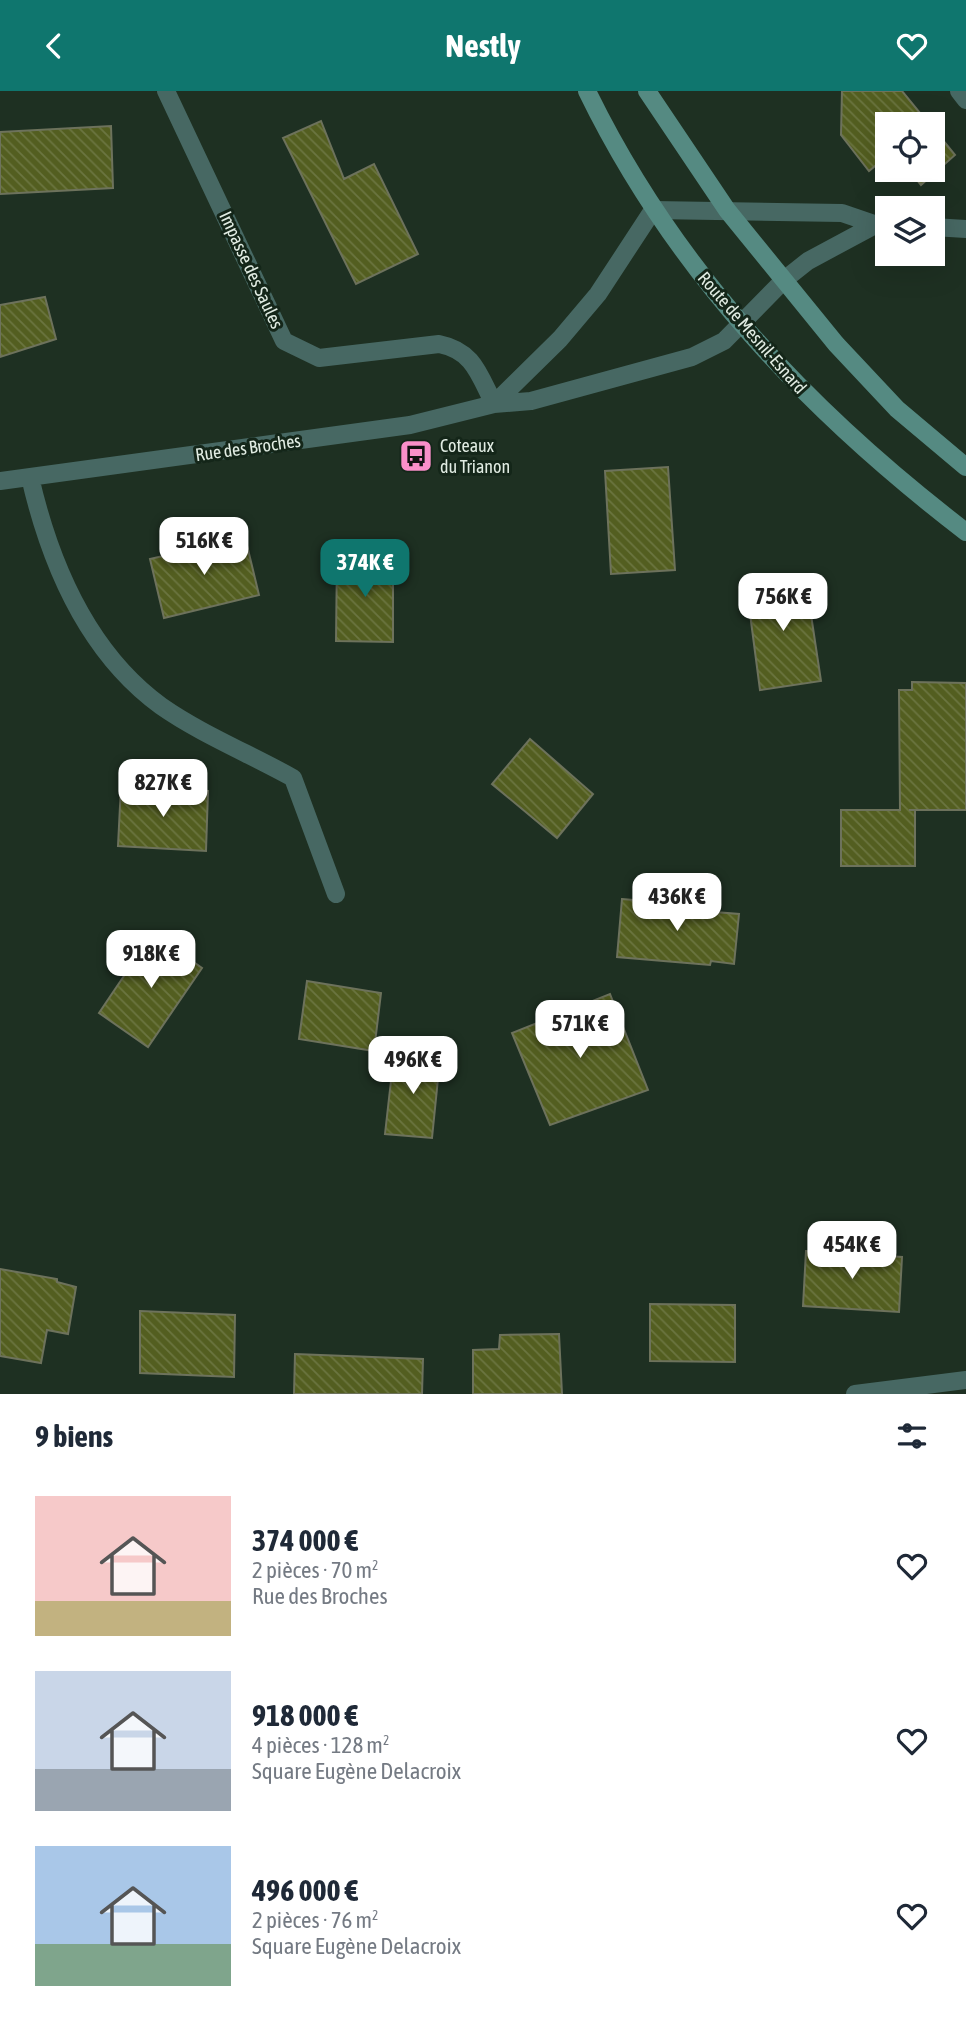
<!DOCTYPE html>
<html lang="fr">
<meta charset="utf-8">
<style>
body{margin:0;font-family:"Asap Condensed",sans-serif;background:#f2f2f3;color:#1f2937;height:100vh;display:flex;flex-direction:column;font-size:26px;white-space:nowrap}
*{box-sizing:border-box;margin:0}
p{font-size:23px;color:#747a83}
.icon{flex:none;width:38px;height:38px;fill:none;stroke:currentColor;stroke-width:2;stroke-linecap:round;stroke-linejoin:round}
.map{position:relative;height:1303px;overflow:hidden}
.drawer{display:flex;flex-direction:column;background:#fff;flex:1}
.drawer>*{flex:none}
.fabs{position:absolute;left:875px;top:21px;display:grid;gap:14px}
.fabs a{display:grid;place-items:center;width:70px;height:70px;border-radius:0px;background:#fff;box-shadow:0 7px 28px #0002;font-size:35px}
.price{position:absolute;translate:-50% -60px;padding:0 16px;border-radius:14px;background:#fff;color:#222;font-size:23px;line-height:46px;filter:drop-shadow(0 2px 4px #0008)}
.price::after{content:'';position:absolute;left:50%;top:42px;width:21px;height:16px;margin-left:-10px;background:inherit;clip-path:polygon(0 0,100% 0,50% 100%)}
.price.selected{background:#0f766e;color:#fff}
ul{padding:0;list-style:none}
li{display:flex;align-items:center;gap:21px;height:175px;padding:0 35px}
li span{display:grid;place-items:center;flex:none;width:196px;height:140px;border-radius:0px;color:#555}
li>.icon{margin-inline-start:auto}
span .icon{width:84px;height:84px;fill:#fffc;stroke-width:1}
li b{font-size:30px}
h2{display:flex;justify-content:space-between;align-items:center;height:84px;padding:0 35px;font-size:30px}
header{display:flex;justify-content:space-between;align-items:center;height:91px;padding:0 35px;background:#0f766e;color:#fff;font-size:32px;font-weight:700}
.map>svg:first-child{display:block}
.building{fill:url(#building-back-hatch);stroke:#6d725c;stroke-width:2}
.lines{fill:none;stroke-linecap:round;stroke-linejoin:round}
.minor{stroke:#476863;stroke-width:18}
.secondary{stroke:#558a82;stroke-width:18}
.labels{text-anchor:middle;stroke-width:6;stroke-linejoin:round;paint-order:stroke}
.street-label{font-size:18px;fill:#e1ece3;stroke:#142619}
.poi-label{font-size:18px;fill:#e1ece3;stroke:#142619;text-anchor:start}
</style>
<header><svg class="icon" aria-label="back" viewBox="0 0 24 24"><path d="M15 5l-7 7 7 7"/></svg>Nestly<svg class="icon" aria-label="heart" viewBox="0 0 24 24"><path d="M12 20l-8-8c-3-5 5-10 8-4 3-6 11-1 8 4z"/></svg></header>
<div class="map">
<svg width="966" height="1303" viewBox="0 0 966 1303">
<defs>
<pattern id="building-back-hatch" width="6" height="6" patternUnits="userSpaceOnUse" patternTransform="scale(1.75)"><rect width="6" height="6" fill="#535e20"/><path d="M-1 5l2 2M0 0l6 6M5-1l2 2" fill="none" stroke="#6b7540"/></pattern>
</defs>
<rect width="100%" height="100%" fill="#1e3022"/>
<path class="building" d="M 842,0 L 902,0 L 929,33 L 887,33 L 887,65 L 869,80 L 841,44 Z
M 321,30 L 344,88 L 374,73 L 418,163 L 356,193 L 283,47 Z
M 111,35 L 113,97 L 0,103 L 0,41 Z
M 933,37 L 955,64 L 921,94 L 909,79 L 933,79 Z
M 45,206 L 56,248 L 0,266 L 0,214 Z
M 668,376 L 675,479 L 611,483 L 605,380 Z
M 245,446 L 259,504 L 164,527 L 150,468 Z
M 337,464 L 393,465 L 393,551 L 336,550 Z
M 805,484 L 821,590 L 760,599 L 746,492 Z
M 912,591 L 966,592 L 966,719 L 909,719 L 915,719 L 915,775 L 841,775 L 841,719 L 900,719 L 899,599 L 912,599 Z
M 530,648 L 593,703 L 557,747 L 492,693 Z
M 121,695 L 208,700 L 206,760 L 118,755 Z
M 622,808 L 716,816 L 715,821 L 739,823 L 734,873 L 711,870 L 710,874 L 617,866 Z
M 153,842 L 202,877 L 148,956 L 99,922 Z
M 307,890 L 381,902 L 374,960 L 299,948 Z
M 610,903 L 648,999 L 550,1034 L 512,942 Z
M 394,963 L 440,968 L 432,1047 L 385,1043 Z
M 806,1160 L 902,1166 L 899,1221 L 803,1215 Z
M 0,1178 L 57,1188 L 57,1191 L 76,1196 L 68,1243 L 47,1239 L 41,1272 L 0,1265 Z
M 650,1213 L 735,1214 L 735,1271 L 650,1270 Z
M 140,1220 L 235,1224 L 234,1286 L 140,1282 Z
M 559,1243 L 562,1303 L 473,1303 L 473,1259 L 499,1258 L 500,1244 Z
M 295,1263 L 423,1268 L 422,1303 L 294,1303 Z"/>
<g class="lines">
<path class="minor" d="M 166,0 L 284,250 L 319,267 L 439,253 C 474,260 479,284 494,313
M 959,0 L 966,9
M 933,136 L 966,138
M 494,313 L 560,248 L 598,203 L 653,119 L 842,122 L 880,135
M 30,386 C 50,473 87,561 161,615 C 201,643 250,663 293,687 L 336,803
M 0,390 L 410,334 L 494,313 L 531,310 L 692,266 L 724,250 L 784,189 L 808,170 L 875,134
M 855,1303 L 966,1289"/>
<path class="secondary" d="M 587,0 C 674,179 809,321 966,441
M 647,0 L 727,119 L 836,253 L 897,318 L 966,376"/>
</g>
<defs>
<symbol id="bus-square" viewBox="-11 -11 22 22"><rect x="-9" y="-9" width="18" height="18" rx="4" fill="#f98fc9" stroke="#142619"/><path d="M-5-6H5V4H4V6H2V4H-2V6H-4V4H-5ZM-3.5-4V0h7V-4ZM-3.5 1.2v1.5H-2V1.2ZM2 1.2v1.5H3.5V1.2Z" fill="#111"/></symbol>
</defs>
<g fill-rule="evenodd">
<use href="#bus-square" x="397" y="346" width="38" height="38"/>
</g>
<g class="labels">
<g class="street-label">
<text transform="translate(251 179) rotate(65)" y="6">Impasse des Saules</text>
<text transform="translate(752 242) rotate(49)" y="6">Route de Mesnil-Esnard</text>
<text transform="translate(248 357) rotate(-8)" y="6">Rue des Broches</text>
</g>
<g class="poi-label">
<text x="440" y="361">Coteaux<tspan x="440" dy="21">du Trianon</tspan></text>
</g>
</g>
</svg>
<div class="fabs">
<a><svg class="icon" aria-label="locate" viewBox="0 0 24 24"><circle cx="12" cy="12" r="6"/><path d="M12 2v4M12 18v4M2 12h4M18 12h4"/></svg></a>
<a><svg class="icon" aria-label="layers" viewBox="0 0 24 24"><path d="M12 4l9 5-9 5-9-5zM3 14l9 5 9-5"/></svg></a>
</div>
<b class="price" style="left:204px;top:486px">516K €</b>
<b class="price selected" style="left:365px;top:508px">374K €</b>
<b class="price" style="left:783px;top:542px">756K €</b>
<b class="price" style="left:163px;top:728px">827K €</b>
<b class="price" style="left:677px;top:842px">436K €</b>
<b class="price" style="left:151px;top:899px">918K €</b>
<b class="price" style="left:580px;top:969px">571K €</b>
<b class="price" style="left:413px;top:1005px">496K €</b>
<b class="price" style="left:852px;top:1190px">454K €</b>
</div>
<section class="drawer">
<h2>9 biens<svg class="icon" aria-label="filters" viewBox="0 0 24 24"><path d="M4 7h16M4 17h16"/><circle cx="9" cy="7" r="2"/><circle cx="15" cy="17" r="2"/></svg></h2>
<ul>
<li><span style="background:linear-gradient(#f6c9c9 75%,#c2b280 0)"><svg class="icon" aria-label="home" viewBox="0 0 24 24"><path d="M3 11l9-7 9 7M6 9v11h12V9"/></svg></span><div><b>374 000 €</b><p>2 pièces · 70 m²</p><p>Rue des Broches</p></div><svg class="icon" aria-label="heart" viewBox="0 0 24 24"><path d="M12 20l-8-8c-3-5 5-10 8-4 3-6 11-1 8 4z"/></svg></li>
<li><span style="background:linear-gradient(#c9d6e8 70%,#9aa5b1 0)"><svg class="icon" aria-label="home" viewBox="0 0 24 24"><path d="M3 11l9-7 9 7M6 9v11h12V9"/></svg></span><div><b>918 000 €</b><p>4 pièces · 128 m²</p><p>Square Eugène Delacroix</p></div><svg class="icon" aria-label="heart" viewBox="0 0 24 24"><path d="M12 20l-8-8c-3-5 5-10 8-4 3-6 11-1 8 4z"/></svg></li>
<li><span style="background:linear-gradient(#a9c7e8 70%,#7fa58c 0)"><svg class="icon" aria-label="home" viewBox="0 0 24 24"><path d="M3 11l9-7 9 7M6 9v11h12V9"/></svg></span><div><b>496 000 €</b><p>2 pièces · 76 m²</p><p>Square Eugène Delacroix</p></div><svg class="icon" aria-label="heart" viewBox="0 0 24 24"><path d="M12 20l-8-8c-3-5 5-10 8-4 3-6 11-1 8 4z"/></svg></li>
</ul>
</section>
